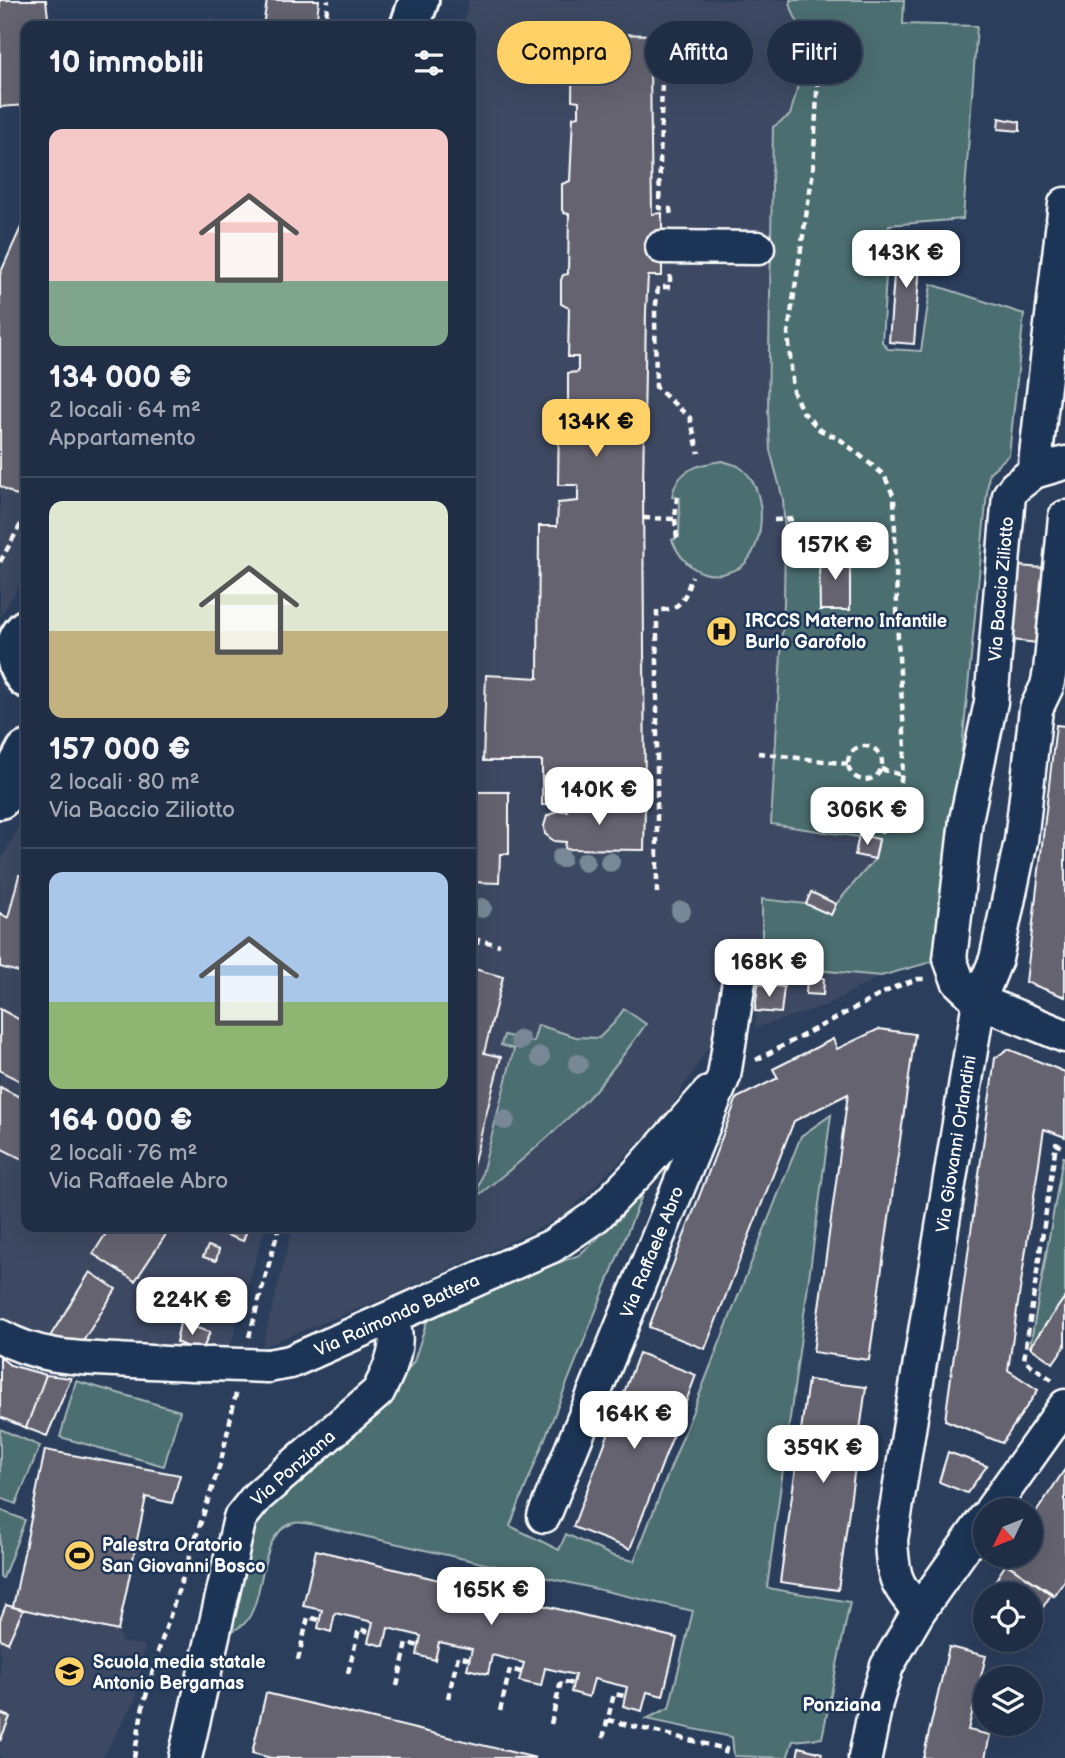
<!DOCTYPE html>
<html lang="it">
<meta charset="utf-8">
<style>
body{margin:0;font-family:"Balsamiq Sans",sans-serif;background:#2d3a50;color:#f1f3f6;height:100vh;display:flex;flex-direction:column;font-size:26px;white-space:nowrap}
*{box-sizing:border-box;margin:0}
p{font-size:23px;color:#a2a8b3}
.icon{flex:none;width:38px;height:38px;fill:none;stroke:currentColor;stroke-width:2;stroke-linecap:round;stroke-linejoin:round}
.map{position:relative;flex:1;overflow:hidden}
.sheet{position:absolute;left:21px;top:21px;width:455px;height:1211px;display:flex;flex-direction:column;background:#202e45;border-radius:14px;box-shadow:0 7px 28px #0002,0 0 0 2px #3d4a5e}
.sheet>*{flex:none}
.guide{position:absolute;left:497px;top:21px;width:462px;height:63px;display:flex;gap:14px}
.needle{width:46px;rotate:227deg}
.controls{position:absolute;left:973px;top:1498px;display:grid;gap:14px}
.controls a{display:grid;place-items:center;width:70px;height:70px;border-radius:50%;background:#202e45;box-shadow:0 7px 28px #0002,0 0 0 2px #3d4a5e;font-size:35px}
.price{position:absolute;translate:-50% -60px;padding:0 16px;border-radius:14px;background:#fff;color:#222;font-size:23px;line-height:46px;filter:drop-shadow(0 2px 4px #0008)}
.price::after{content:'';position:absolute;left:50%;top:42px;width:21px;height:16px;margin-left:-10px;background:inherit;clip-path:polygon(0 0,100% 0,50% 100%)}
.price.active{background:#ffd166;color:#111}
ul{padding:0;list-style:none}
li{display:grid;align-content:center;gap:14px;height:371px;padding:0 28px}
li+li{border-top:2px solid #3d4a5e}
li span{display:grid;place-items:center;height:217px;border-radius:14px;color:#555}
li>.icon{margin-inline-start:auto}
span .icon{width:126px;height:126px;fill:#fffc;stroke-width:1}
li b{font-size:30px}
h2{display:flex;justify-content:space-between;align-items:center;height:84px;padding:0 28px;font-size:30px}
.tag{padding:0 24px;border-radius:32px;background:#202e45;box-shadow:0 7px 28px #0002,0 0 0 2px #3d4a5e;font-size:24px;line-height:63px}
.tag.active{background:#ffd166;color:#111}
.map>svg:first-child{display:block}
.built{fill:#3c4962}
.green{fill:#4c6e70;stroke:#a6b6b8;stroke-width:2}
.building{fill:#65636f;stroke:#fff;stroke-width:2}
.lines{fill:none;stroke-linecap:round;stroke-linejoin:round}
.minor-casing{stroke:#fff;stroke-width:37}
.major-casing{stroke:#fff;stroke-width:44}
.path{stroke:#fff;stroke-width:4.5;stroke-dasharray:7 5;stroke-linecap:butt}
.minor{stroke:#1d3557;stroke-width:32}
.major{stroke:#1d3557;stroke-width:38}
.minor-bridge-casing{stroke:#fff;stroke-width:37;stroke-linecap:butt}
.minor-bridge{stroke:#1d3557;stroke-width:32}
.tree{fill:#788896}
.labels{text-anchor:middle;stroke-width:5;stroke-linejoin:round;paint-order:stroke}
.street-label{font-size:18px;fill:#fff;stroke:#1d3557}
.poi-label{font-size:18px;font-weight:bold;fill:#fff;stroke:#1d3557;text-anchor:start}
.neighbourhood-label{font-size:19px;font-weight:bold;fill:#fff;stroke:#1d3557}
</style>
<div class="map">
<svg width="1065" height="1758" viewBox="0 0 1065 1758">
<rect width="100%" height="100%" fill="#2b3e5c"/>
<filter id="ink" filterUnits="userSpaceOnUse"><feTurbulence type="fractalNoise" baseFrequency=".0143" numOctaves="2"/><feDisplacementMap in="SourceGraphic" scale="14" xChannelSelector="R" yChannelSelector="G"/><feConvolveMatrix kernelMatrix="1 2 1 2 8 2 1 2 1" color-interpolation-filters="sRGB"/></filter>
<g filter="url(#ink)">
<path class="built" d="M 469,0 L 904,0 L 882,342 L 989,473 L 958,789 L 881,976 L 827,1005 L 755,1028 L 758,984 L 739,981 L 719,1030 L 665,1117 L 567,1213 L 542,1227 L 400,1292 L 262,1347 L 293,1227 L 471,1227 L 471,26 L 463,26 Z
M 26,216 L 26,573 L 0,618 L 0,274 Z
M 26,814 L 26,1227 L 265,1227 L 229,1351 L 87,1347 L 21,1336 L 0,1321 L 0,861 Z
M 6,1605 L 118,1631 L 122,1642 L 145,1645 L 135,1700 L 102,1758 L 0,1758 L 0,1620 Z"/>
<path class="green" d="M 790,0 L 904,0 L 903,24 L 977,26 L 963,219 L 889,225 L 882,342 L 888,349 L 921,351 L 931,284 L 1024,314 L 1009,455 L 989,473 L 958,789 L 935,961 L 881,976 L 805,969 L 801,977 L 762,975 L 762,899 L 806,904 L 831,915 L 836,904 L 875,859 L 879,840 L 771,824 L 784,602 L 785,534 L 783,499 L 770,450 L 768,409 L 773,127 L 790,115 C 795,99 807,53 803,37 C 801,23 791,16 790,0 Z
M 723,461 C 727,463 734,464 738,466 C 769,485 767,546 741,567 C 737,570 730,571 726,573 C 700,580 681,562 672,540 L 679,537 L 680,498 L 672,497 C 676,470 698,464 723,461 Z
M 624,1009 L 646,1024 C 627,1050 608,1077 586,1100 C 552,1136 514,1167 476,1197 L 514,1049 L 501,1045 L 504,1035 L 533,1042 L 538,1025 L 576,1037 L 599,1038 L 614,1023 Z
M 831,1115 L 767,1588 L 850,1602 L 822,1738 L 793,1741 L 787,1758 L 734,1756 L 732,1737 L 646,1719 L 669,1708 L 693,1611 L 315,1525 C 309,1524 300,1521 294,1523 C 255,1534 268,1599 244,1624 C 240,1627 234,1630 230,1633 L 249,1532 L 268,1504 L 385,1404 L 414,1361 L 427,1321 L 496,1287 L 579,1255 L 620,1218 L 647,1183 L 510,1526 L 559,1550 L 566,1534 L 613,1556 L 634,1561 L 801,1136 Z
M 1063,1157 L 1065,1157 L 1065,1297 L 1030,1347 Z
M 76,1381 L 180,1411 L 164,1466 L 60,1437 Z
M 0,1429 L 40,1446 L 16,1504 L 0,1498 Z
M 0,1510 L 25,1520 L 3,1578 L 0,1577 Z"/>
<path class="building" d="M 0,0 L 46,0 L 49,26 L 26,26 L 26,105 L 0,107 Z
M 267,0 L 319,0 L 316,26 L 263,26 Z
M 573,33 L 654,35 L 653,66 L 650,65 L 652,214 L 662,213 L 662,276 L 648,276 L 646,311 L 643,485 L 645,805 L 542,805 L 542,761 L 483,761 L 486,675 L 538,678 L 539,526 L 557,526 L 558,503 L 578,501 L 578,485 L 558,485 L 559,418 L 568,418 L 568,373 L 578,372 L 578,357 L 568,357 L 569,308 L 561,304 L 561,280 L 563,275 L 568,274 L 569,214 L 564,213 L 562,210 L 562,184 L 570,181 L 573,117 L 579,116 L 579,101 L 572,100 Z
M 999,118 L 1020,122 L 1020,131 L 998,129 Z
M 26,216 L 26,501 L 0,486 L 0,274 Z
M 897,235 L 922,237 L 914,344 L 889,342 Z
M 819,554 L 850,554 L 850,610 L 820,610 Z
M 1018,566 L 1043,568 L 1037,643 L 1012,640 Z
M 1056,725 L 1065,726 L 1065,997 L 1026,982 Z
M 471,792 L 509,792 L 509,854 L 500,854 L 499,883 L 471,882 Z
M 565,805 L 645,805 L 644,850 L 565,849 L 566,842 L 554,841 L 545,834 L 544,826 L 547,816 L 557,811 L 567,811 Z
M 859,835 L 879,839 L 875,859 L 855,855 Z
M 19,875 L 26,876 L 26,974 L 0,967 L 0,913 L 8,918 Z
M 811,892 L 836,904 L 831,915 L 806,904 Z
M 471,968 L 503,977 L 484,1053 L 501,1057 L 471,1173 Z
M 807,977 L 824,978 L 823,995 L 806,994 Z
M 758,984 L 784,987 L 781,1013 L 755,1011 Z
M 0,1009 L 26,1023 L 26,1084 L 0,1071 Z
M 879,1029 L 915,1034 L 869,1360 L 813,1352 L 848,1094 L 794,1121 L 705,1349 L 649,1327 L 737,1098 L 778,1078 L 773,1069 L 833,1039 L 837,1049 Z
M 1008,1049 L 1065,1072 L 1065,1137 L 1044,1129 L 1008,1370 L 1038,1390 L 1002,1443 L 945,1420 L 995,1058 Z
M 0,1087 L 26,1100 L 26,1161 L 0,1148 Z
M 110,1227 L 171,1227 L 135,1281 L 93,1254 Z
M 229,1227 L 248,1227 L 243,1241 L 226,1235 Z
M 208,1246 L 219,1250 L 216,1261 L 203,1257 Z
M 90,1272 L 116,1289 L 78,1349 L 46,1343 Z
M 1065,1297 L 1065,1346 L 1053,1363 L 1030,1347 Z
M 180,1323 L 210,1332 L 203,1349 L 187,1347 L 176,1342 Z
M 639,1353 L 696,1375 L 630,1549 L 573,1527 Z
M 0,1357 L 10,1365 L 46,1375 L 26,1428 L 0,1417 Z
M 46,1375 L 71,1378 L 47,1436 L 26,1428 Z
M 808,1380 L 866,1387 L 838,1590 L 780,1582 Z
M 45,1450 L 180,1475 L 172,1503 L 146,1497 L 118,1631 L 13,1607 Z
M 948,1452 L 987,1466 L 967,1493 L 939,1482 Z
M 1065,1469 L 1065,1580 L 1054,1596 L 1003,1561 L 1006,1556 L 1031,1556 L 1031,1520 Z
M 316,1550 L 677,1638 L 663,1696 L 647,1692 L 642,1711 L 623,1706 L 627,1687 L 594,1679 L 589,1697 L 571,1692 L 575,1675 L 545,1668 L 541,1686 L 519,1681 L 524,1663 L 492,1655 L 488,1674 L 467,1669 L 472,1649 L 439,1642 L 435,1660 L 417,1655 L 421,1636 L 388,1628 L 384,1646 L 368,1642 L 373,1622 L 335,1613 L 331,1632 L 318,1628 L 322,1610 L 303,1606 Z
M 1006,1564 L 1052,1593 L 1031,1626 L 1031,1594 L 987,1594 Z
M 6,1605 L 23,1610 L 8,1643 L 0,1639 L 0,1620 Z
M 949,1647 L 986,1656 L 968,1730 L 990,1735 L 985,1758 L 923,1758 Z
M 266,1693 L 536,1758 L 271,1758 L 252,1753 Z
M 0,1713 L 10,1717 L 0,1741 Z
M 799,1747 L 822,1753 L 821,1758 L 797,1758 Z"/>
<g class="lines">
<defs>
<path id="minor" d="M 1065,204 L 1034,472 L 1015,487 L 1009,495 L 991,702 L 966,820 L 950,959 L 958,981 L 979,1001 L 1065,1036
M 662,247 L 758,248
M 1034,472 L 1065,463
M 0,1336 C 41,1360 87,1358 133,1361 C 158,1362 184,1365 210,1364
M 268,1366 L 290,1362 L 308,1354 L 552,1246 L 596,1216 L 637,1174 L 709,1093
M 991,1510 L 1065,1406
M 544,1516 L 724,1076 L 739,981
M 919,1611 C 895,1584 893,1576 891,1540 L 979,1001 L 996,959 L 1021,841 L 1036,709 L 1047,686 L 1050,671 L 1065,517
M 185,1758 L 240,1518 L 257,1497 L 378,1392 C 390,1369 403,1343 391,1318
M 865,1758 L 876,1703 L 887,1666 L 919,1611 L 985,1518"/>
<path id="major" d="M 410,26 L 419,0
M 26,629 C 12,643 13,663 26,678
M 0,799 L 26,751"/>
</defs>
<use href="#minor" class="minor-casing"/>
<use href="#major" class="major-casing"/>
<path class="path" d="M 210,26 L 211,22 L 223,26
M 325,26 L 328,0
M 663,37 L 659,208 L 670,209 L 671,217
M 819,55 L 813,171 L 788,333 L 793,391 L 802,411 L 820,430 L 841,440 L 884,475 L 894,497 L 898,642 L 905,748 L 900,788 L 881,833
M 670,275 L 670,287 L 658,287 L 655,313 L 656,387 L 690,418 L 699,453
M 643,518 L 675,519 L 677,497
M 675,519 L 677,538
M 774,520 L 795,519
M 0,562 L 26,515
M848 763a17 17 0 1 1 34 0a17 17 0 1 1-34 0Z
M 758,753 L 848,764
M 881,769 L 901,775
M 657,893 L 657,610 C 683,611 685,596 692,576
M 471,968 L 478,940 L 500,945
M 756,1060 L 895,987 L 918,979 L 927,979
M 249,1337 L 279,1227
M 1052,1380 L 1024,1360 L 1056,1144 L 1065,1148
M 298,1660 L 308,1617 L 319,1620
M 348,1673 L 359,1629 L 370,1632
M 397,1686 L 407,1643 L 419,1646
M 448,1698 L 458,1656 L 470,1659
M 500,1711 L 510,1669 L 521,1672
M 608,1720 L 726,1749 L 724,1758
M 551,1724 L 561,1681 L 573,1684
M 603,1738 L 614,1694 L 625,1696
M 134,1758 L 142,1711 L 158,1652 L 221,1461 L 236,1394"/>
<use href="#minor" class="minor"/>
<use href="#major" class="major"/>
<defs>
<path id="minor-bridge" d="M 210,1364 L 268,1366"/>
</defs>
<use href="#minor-bridge" class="minor-bridge-casing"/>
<use href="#minor-bridge" class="minor-bridge"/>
</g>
<g class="tree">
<circle cx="561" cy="858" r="10"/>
<circle cx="585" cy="862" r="10"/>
<circle cx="610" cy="862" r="10"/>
<circle cx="482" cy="908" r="10"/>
<circle cx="681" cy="911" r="10"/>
<circle cx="520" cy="1040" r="10"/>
<circle cx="540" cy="1057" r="10"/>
<circle cx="578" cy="1064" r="10"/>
<circle cx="505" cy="1120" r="10"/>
</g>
</g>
<defs>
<symbol id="hospital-disc" viewBox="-11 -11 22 22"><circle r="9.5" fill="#ffd166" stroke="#1d3557"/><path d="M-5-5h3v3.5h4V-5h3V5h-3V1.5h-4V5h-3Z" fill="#111"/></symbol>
<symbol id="stadium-disc" viewBox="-11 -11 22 22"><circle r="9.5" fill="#ffd166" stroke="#1d3557"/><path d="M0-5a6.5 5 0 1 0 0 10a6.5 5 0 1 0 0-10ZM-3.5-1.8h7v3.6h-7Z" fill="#111"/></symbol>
<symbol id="school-disc" viewBox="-11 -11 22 22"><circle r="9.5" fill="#ffd166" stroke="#1d3557"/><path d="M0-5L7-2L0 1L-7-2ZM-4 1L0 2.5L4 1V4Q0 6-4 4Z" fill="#111"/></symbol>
</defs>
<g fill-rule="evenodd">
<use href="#hospital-disc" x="704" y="614" width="35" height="35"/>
<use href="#stadium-disc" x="62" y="1538" width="35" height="35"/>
<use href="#school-disc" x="52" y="1654" width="35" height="35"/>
</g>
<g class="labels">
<g class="street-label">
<text transform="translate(1001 589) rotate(-85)" y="6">Via Baccio Ziliotto</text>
<text transform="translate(956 1144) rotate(-81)" y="6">Via Giovanni Orlandini</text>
<text transform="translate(652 1252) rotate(-68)" y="6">Via Raffaele Abro</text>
<text transform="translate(397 1315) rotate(-24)" y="6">Via Raimondo Battera</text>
<text transform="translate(293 1468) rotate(-41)" y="6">Via Ponziana</text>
</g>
<g class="poi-label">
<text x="745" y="627">IRCCS Materno Infantile<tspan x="745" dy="21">Burlo Garofolo</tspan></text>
<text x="102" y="1551">Palestra Oratorio<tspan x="102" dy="21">San Giovanni Bosco</tspan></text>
<text x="93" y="1668">Scuola media statale<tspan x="93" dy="21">Antonio Bergamas</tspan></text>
</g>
<g class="neighbourhood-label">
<text x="842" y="1711">Ponziana</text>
</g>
</g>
</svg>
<div class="controls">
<a><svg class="needle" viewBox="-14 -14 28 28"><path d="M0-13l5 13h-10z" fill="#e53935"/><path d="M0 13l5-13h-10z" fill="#a2a8b3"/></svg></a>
<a><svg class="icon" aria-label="locate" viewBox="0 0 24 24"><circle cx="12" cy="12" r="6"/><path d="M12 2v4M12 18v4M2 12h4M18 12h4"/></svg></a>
<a><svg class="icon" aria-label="layers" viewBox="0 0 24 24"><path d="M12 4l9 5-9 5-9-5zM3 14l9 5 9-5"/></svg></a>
</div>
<b class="price" style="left:906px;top:290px">143K €</b>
<b class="price active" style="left:596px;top:459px">134K €</b>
<b class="price" style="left:835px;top:582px">157K €</b>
<b class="price" style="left:599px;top:827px">140K €</b>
<b class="price" style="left:867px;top:847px">306K €</b>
<b class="price" style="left:769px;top:999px">168K €</b>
<b class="price" style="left:192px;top:1337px">224K €</b>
<b class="price" style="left:634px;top:1451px">164K €</b>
<b class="price" style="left:823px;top:1485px">359K €</b>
<b class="price" style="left:491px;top:1627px">165K €</b>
<div class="guide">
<a class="tag active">Compra</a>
<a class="tag">Affitta</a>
<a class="tag">Filtri</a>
</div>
<section class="sheet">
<h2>10 immobili<svg class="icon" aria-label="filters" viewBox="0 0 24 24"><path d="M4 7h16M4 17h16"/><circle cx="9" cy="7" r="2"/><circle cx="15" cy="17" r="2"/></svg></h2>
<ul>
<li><span style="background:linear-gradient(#f6c9c9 70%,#7fa58c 0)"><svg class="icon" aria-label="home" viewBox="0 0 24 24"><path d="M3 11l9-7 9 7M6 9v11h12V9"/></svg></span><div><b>134 000 €</b><p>2 locali · 64 m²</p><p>Appartamento</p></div></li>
<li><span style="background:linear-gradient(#dfe7d0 60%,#c2b280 0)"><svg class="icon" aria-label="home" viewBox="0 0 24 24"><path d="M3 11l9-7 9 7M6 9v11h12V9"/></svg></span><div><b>157 000 €</b><p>2 locali · 80 m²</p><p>Via Baccio Ziliotto</p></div></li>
<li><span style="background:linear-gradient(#a9c7e8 60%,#8fb573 0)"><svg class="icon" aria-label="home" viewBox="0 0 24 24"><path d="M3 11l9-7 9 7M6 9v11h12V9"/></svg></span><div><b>164 000 €</b><p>2 locali · 76 m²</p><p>Via Raffaele Abro</p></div></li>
</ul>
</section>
</div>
